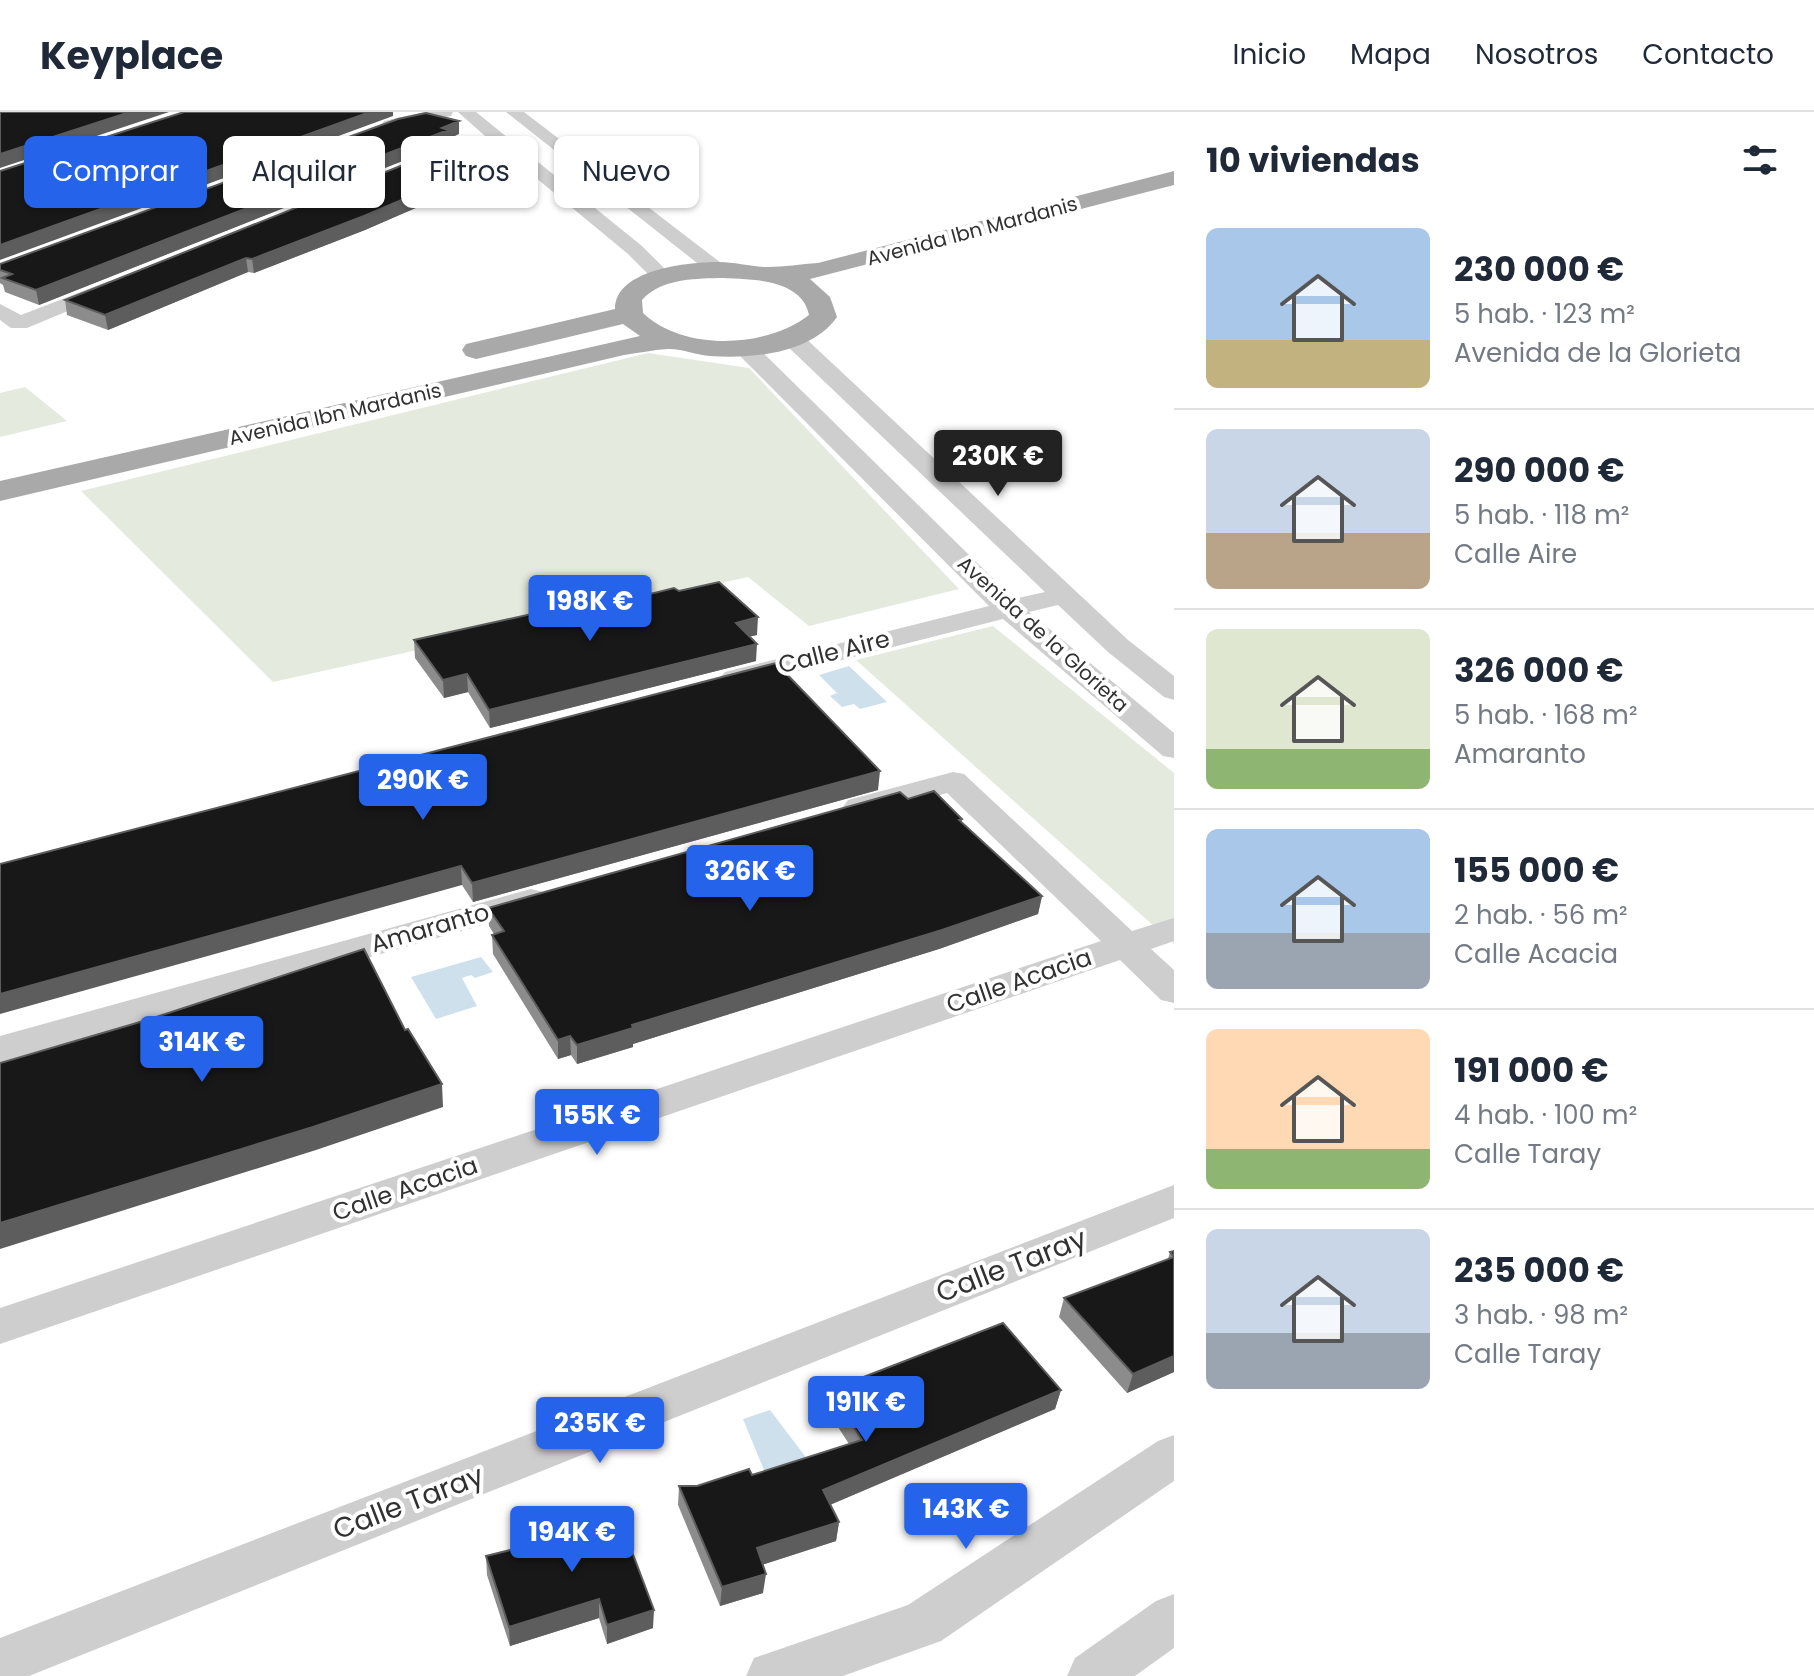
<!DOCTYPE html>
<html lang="es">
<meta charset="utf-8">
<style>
body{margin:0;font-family:Poppins,sans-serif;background:#f2f2f3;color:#1f2937;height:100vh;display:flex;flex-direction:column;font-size:30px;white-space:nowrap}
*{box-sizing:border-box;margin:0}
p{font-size:26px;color:#747a83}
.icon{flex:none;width:44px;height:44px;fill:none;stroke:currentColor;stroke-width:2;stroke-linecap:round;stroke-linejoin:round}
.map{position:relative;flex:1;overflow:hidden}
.drawer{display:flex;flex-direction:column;background:#fff;width:640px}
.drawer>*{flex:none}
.guide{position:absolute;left:24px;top:24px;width:760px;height:72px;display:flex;gap:16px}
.price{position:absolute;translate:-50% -68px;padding:0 18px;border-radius:8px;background:#2563eb;color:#fff;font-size:26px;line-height:52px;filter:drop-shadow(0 2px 4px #0008)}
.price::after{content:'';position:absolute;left:50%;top:48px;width:24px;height:18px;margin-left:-12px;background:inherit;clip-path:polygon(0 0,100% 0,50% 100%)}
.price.current{background:#222;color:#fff}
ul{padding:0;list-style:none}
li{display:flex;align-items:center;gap:24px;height:200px;padding:0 32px}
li+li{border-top:2px solid #e0e1e3}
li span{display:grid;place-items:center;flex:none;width:224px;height:160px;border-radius:12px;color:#555}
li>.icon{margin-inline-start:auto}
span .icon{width:96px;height:96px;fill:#fffc;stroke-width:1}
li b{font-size:34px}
h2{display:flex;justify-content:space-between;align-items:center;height:96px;padding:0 32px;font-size:34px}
.pill{padding:0 28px;border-radius:12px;background:#fff;box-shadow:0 2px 6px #0004;font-size:28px;line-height:72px}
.pill.current{background:#2563eb;color:#fff}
header{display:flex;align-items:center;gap:48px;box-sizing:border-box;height:112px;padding:0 40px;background:#fff;border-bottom:2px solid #e0e1e3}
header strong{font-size:38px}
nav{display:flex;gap:44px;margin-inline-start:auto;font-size:28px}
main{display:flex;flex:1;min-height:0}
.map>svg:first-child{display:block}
.green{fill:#e4eade}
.water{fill:#cee0ec}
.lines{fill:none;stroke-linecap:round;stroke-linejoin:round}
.street{fill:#cecece;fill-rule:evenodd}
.primary{fill:#a9a9a9;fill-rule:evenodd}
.wall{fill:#8c8c8c}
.shaded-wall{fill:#5d5d5d}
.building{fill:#181818;stroke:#5d5d5d;stroke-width:2}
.labels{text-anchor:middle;stroke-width:8;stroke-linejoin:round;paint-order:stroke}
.far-street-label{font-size:20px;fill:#313131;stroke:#fff}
.street-label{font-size:24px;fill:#313131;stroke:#fff}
.near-street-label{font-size:28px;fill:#313131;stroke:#fff}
</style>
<header>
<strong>Keyplace</strong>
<nav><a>Inicio</a><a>Mapa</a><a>Nosotros</a><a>Contacto</a></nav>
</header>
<main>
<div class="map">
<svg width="1174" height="1564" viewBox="0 0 1174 1564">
<rect width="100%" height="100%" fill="#fff"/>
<path class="green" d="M 648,241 L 749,256 L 959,477 L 809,514 L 748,465 L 273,570 L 81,379 Z
M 25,275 L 67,309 L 0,325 L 0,281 Z
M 993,514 L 1174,661 L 1174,832 L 856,548 Z"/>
<path class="water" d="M 849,554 L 887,590 L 860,597 L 854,592 L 842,595 L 830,584 L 837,581 L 819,563 Z
M 481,845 L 493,860 L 475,866 L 471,863 L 462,866 L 477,894 L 436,907 L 411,865 Z
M 770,1298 L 808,1348 L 766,1363 L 743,1307 Z"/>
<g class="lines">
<path class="street" d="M 424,0 L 453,0 L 451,4 L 390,18 L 382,13 L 384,9 Z
M 458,0 L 476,0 L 642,134 L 669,161 L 672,165 L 669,169 L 655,169 L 628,142 L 495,32 L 444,46 L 438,45 L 435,41 L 438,37 L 485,24 Z
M 506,0 L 524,0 L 725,154 L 728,158 L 725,162 L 711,162 Z
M 109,169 L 119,175 L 116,179 L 27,216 L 11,216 L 0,208 L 0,192 L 21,203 Z
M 793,220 L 801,222 L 1128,528 L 1174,564 L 1174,588 L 1164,585 L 1108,540 L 1058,493 L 1029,500 L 1174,621 L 1174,646 L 1163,644 L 1003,507 L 735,575 L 725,572 L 720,566 L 725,560 L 989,494 L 736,240 L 733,235 L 736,230 L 752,230 L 1014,487 L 1045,480 L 785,232 L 782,227 Z
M 953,660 L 964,662 L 1132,819 L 1174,806 L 1174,829 L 1151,837 L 1174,858 L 1174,891 L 1161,888 L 1120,848 L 0,1232 L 0,1196 L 1101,829 L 947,681 L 859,705 L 848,702 L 843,695 L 848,688 Z
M 531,777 L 543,780 L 548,788 L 543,796 L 0,950 L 0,924 Z
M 1174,1073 L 1174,1106 L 29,1564 L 0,1564 L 0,1526 Z
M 1174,1323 L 1174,1369 L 941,1529 L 843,1564 L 746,1564 L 754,1546 L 908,1493 L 1158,1329 Z
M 1174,1482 L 1174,1536 L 1135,1564 L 1067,1564 L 1075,1546 L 1156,1489 Z"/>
<path class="primary" d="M 1174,59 L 1174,73 L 810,167 L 830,185 L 837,205 C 811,242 751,247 710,244 C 696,243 681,236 667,237 C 653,238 638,241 624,243 L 0,389 L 0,369 L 640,224 L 623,212 L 476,247 L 466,244 L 462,238 L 466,232 L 615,197 C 615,157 689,150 719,150 C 735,150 752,155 768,155 C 784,155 801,152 818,151 ZM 718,166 C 748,167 802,166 809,203 C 767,236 684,240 643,201 L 642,188 C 661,167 692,167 718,166 Z"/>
</g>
<path class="wall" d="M 459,22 L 448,27 L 448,31 L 39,193 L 5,180 L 3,173 L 0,171 L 0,152 Z
M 512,50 L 503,55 L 503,58 L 365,118 L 254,161 L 248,160 L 108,218 L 67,203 L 65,188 Z
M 606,493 L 757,523 L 750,524 L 756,549 L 490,616 L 468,580 L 444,586 L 415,546 L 414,528 Z
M 878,678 L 473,790 L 462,773 L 0,752 Z
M 908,687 L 962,707 L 962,710 L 1042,784 L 1038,802 L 939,837 L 633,932 L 633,935 L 577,952 L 571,943 L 558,947 L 493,842 L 492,823 L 494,822 L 489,814 L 488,796 Z
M 1174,1139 L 1174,1260 L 1127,1281 L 1059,1205 L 1064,1186 L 1168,1147 L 1170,1140 Z
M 830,1278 L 1061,1278 L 1055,1297 L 830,1393 L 839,1410 L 836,1429 L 762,1453 L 763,1481 L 720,1494 L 678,1393 L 679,1374 L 697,1374 L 752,1363 L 849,1332 L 827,1298 Z
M 545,1422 L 653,1516 L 607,1532 L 599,1506 L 510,1534 L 487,1463 L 486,1444 L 546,1429 Z"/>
<path class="shaded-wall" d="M 130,0 L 169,0 L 0,56 L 0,42 Z
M 370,0 L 393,0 L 393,4 L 0,148 L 0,133 Z
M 459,9 L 459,22 L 448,27 L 448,31 L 39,193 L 36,178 Z
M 512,37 L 512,50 L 503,55 L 503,58 L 365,118 L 254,161 L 252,147 Z
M 246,146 L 248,160 L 108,218 L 105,203 Z
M 758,505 L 757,523 L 735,528 L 736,511 Z
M 757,532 L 756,549 L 490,616 L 489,598 Z
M 467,562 L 468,580 L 444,586 L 443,568 Z
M 880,659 L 878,678 L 473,790 L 472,771 Z
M 461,754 L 462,773 L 0,902 L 0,882 Z
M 1042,784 L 1038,802 L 939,837 L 633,932 L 633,935 L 577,952 L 577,933 L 632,913 Z
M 570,924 L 571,943 L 558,947 L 558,928 Z
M 442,972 L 443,995 L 316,1038 L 0,1137 L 0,1111 Z
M 1174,1230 L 1174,1260 L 1127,1281 L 1133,1262 Z
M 1061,1278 L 1055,1297 L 820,1397 L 823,1378 Z
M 839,1410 L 836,1429 L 755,1455 L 757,1436 Z
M 766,1462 L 763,1481 L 720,1494 L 722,1475 Z
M 599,1487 L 599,1506 L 510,1534 L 509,1515 Z
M 654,1498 L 653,1516 L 607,1532 L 607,1513 Z"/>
<path class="building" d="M 0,0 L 130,0 L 0,42 Z
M 184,0 L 370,0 L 0,133 L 0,59 Z
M 426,1 L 459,9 L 442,16 L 448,18 L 36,178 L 2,166 L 12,162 L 0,158 L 0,152 L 398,7 Z
M 480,26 L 512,37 L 497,44 L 503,45 L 364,104 L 252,147 L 246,146 L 105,203 L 65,188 L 448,35 Z
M 719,470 L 758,505 L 736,511 L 757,532 L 489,598 L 467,562 L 443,568 L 414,528 L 600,487 L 606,493 L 674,476 L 679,479 Z
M 776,551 L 880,659 L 472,771 L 461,754 L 0,882 L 0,752 Z
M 934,679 L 962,707 L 959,708 L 1042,784 L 942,818 L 632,913 L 633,916 L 577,933 L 570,924 L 558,928 L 492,823 L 504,819 L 488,796 L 900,680 L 908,687 Z
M 364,837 L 405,918 L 408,917 L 442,972 L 313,1015 L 0,1111 L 0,951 L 147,908 Z
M 1174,1139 L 1174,1244 L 1133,1262 L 1064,1186 L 1174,1145 L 1170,1140 Z
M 1003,1211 L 1061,1278 L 823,1378 L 839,1410 L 757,1436 L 766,1462 L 722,1475 L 679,1374 L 697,1374 L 749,1357 L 752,1363 L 862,1328 L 830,1278 Z
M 617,1400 L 654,1498 L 607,1513 L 599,1487 L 509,1515 L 486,1444 L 547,1429 L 545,1422 Z"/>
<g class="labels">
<g class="far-street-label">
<text transform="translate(972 119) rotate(-15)" y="7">Avenida Ibn Mardanis</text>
<text transform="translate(335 302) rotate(-13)" y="7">Avenida Ibn Mardanis</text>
<text transform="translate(1043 522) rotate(42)" y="7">Avenida de la Glorieta</text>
</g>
<g class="street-label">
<text transform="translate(834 540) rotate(-14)" y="8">Calle Aire</text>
<text transform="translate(430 816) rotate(-16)" y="8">Amaranto</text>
<text transform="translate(1019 869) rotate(-19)" y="8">Calle Acacia</text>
<text transform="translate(405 1077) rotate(-19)" y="8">Calle Acacia</text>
</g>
<g class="near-street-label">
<text transform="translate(1011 1153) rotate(-21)" y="10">Calle Taray</text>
<text transform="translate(408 1390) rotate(-21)" y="10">Calle Taray</text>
</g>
</g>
</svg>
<b class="price current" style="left:998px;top:386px">230K €</b>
<b class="price" style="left:590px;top:531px">198K €</b>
<b class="price" style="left:423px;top:710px">290K €</b>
<b class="price" style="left:750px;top:801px">326K €</b>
<b class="price" style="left:202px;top:972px">314K €</b>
<b class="price" style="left:597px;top:1045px">155K €</b>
<b class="price" style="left:866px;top:1332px">191K €</b>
<b class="price" style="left:600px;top:1353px">235K €</b>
<b class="price" style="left:966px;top:1439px">143K €</b>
<b class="price" style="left:572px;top:1462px">194K €</b>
<div class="guide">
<a class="pill current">Comprar</a>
<a class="pill">Alquilar</a>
<a class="pill">Filtros</a>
<a class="pill">Nuevo</a>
</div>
</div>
<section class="drawer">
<h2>10 viviendas<svg class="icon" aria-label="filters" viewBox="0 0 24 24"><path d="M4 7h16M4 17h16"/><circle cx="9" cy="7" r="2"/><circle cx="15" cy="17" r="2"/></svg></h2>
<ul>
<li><span style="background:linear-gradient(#a9c7e8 70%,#c2b280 0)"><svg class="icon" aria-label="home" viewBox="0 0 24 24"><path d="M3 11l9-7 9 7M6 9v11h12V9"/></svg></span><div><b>230 000 €</b><p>5 hab. · 123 m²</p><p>Avenida de la Glorieta</p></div></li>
<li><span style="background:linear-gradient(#c9d6e8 65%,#b9a48a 0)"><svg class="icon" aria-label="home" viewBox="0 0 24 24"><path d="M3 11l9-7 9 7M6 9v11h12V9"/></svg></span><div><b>290 000 €</b><p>5 hab. · 118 m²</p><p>Calle Aire</p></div></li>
<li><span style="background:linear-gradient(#dfe7d0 75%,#8fb573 0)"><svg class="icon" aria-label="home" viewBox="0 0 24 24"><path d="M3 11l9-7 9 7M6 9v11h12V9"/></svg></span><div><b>326 000 €</b><p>5 hab. · 168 m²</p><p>Amaranto</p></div></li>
<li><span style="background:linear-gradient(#a9c7e8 65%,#9aa5b1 0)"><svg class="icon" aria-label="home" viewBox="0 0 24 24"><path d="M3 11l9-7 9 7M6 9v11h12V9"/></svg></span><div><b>155 000 €</b><p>2 hab. · 56 m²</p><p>Calle Acacia</p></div></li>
<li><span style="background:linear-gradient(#ffd9b3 75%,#8fb573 0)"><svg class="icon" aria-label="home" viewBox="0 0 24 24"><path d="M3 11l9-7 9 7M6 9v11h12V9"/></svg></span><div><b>191 000 €</b><p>4 hab. · 100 m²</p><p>Calle Taray</p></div></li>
<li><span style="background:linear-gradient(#c9d6e8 65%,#9aa5b1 0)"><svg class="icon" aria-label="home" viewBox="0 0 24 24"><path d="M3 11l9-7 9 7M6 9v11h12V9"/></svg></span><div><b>235 000 €</b><p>3 hab. · 98 m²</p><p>Calle Taray</p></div></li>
</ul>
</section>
</main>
